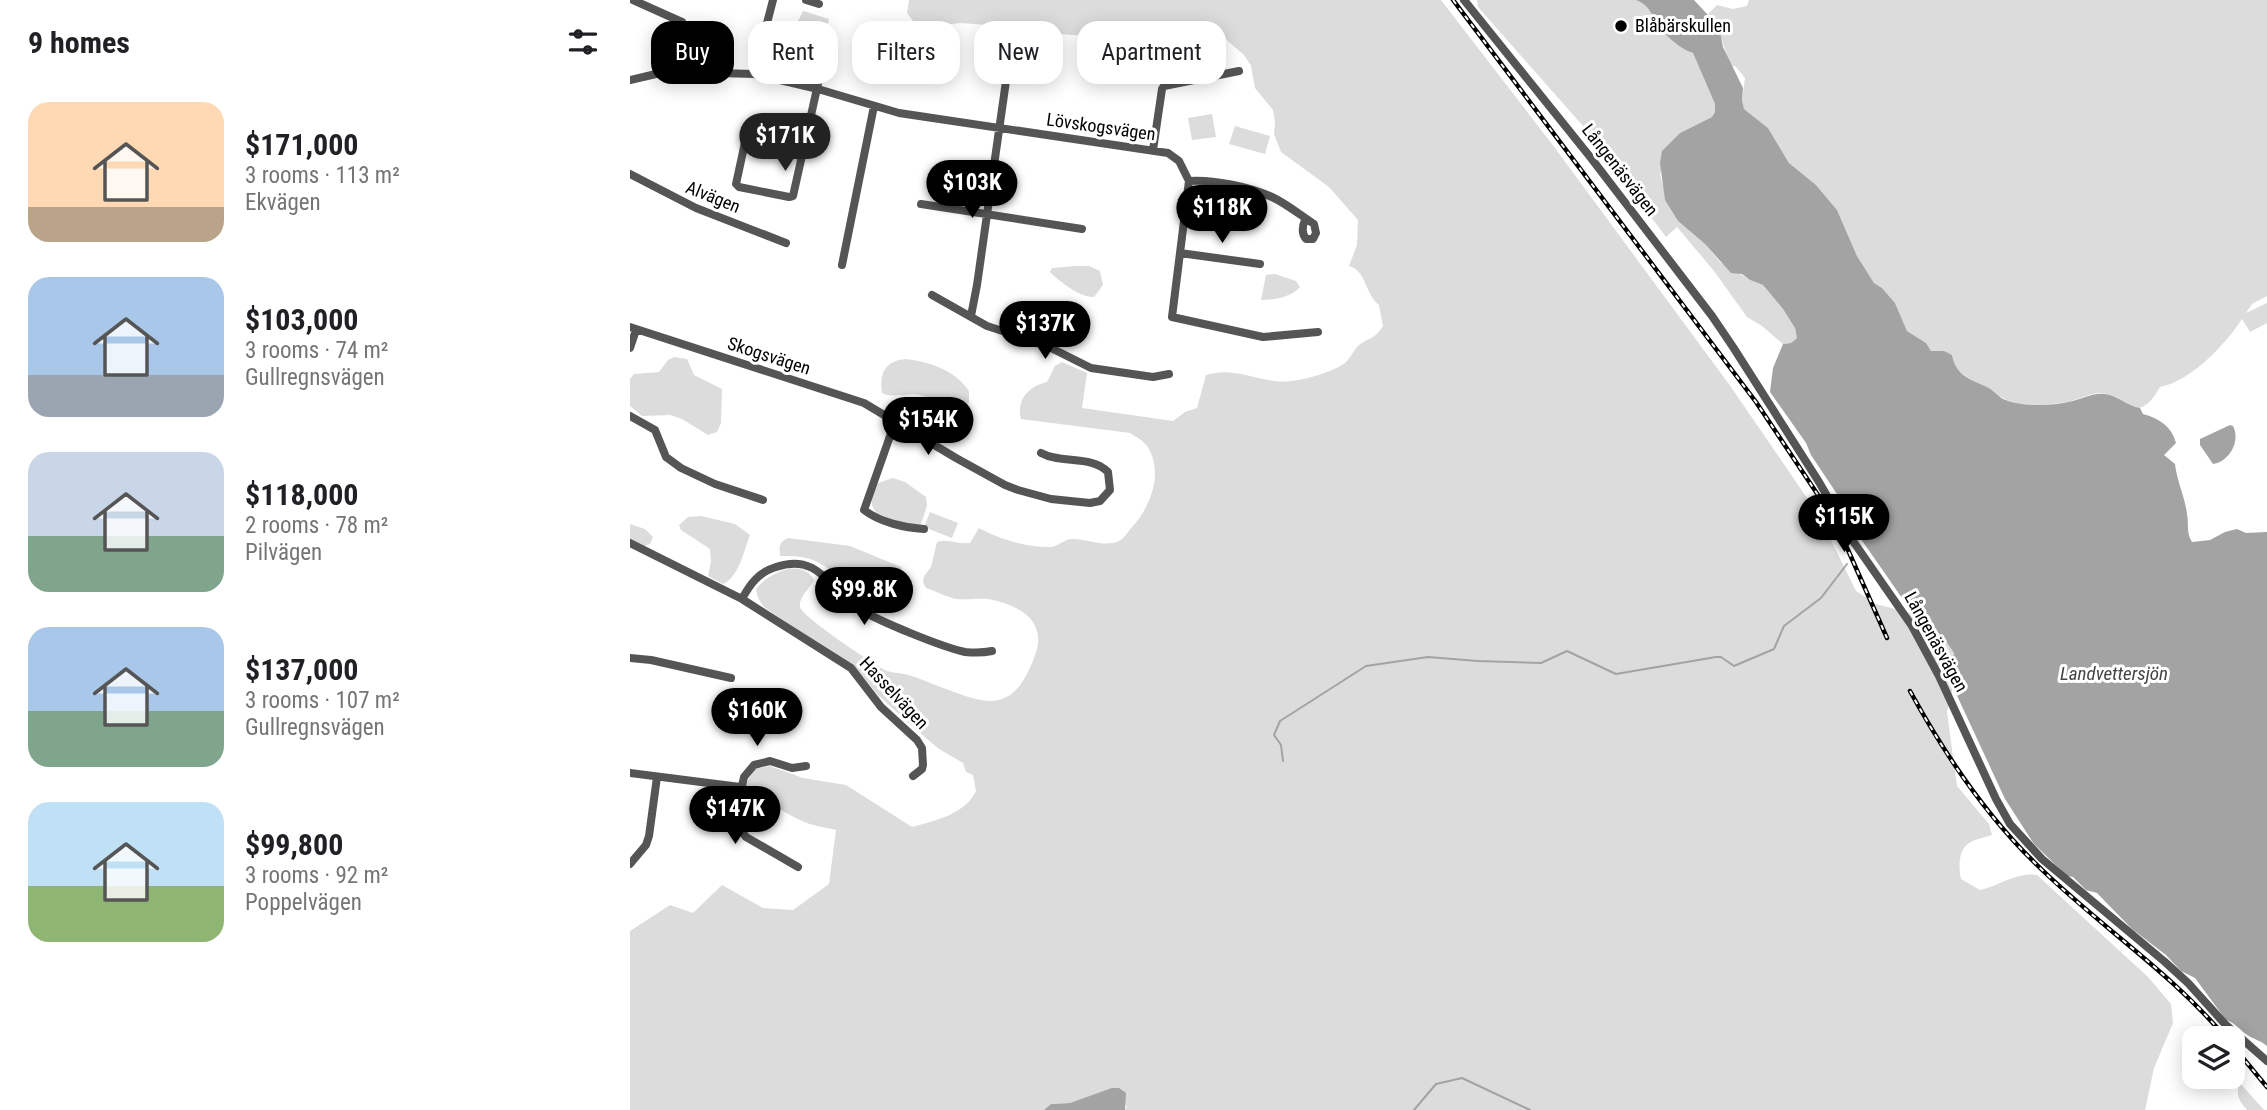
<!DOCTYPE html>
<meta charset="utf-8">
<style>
body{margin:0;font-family:"Roboto Condensed",sans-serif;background:#f2f2f2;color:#202124;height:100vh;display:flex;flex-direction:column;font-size:26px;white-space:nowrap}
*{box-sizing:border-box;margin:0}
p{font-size:23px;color:#757577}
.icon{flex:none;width:38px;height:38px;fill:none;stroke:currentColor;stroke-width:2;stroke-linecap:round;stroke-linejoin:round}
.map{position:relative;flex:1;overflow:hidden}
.side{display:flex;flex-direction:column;background:#fff;width:630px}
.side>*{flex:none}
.top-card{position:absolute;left:21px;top:21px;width:665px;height:63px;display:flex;gap:14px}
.buttons{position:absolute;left:1552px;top:1026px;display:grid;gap:14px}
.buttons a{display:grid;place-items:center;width:63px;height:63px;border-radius:14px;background:#fff;box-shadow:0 4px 18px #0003;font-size:35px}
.price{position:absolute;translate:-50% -60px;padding:0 16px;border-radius:24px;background:#000;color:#fff;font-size:23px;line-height:46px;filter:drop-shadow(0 2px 4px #0008)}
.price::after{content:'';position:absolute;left:50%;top:42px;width:21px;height:16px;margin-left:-10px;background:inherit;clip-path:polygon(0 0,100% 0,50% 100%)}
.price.current{background:#222;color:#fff}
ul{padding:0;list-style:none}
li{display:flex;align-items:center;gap:21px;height:175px;padding:0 28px}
li span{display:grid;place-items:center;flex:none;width:196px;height:140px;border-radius:21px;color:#555}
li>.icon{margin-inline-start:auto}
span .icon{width:84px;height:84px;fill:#fffc;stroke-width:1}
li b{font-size:30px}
h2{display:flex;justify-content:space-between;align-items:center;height:84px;padding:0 28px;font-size:30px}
.pill{padding:0 24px;border-radius:21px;background:#fff;box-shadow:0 4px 18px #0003;font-size:24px;line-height:63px}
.pill.current{background:#000;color:#fff}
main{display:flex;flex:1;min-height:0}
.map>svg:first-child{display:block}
.green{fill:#dcdcdc}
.water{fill:#a3a3a3}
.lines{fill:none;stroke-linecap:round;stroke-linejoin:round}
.stream{stroke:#a3a3a3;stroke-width:2}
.street{stroke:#555;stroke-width:8}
.rail-casing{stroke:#000;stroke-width:4.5}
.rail{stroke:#fff;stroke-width:2;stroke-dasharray:5;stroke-linecap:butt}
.poi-dot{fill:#000;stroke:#fff;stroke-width:2.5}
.labels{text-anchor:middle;stroke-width:6;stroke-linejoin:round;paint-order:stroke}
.poi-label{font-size:18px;fill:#000;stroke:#fff;text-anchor:start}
.street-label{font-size:18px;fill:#000;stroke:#fff}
.water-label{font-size:19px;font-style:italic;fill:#444;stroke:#fff}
</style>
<main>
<section class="side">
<h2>9 homes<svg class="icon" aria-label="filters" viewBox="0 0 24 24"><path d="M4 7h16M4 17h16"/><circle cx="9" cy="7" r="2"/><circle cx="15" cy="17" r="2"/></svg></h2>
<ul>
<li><span style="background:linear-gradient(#ffd9b3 75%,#b9a48a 0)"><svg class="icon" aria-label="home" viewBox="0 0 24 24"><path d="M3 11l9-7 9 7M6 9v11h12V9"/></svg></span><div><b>$171,000</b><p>3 rooms · 113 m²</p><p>Ekvägen</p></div></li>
<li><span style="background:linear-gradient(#a9c7e8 70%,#9aa5b1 0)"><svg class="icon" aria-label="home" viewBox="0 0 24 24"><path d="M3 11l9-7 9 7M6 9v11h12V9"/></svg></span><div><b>$103,000</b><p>3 rooms · 74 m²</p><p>Gullregnsvägen</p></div></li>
<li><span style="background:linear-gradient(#c9d6e8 60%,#7fa58c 0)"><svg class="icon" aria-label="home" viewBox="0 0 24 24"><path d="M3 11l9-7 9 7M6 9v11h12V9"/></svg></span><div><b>$118,000</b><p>2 rooms · 78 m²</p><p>Pilvägen</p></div></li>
<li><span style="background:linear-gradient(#a9c7e8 60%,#7fa58c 0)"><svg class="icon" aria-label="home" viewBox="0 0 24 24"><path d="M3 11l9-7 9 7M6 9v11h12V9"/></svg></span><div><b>$137,000</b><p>3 rooms · 107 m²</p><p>Gullregnsvägen</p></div></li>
<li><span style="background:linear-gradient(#bfe0f5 60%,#8fb573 0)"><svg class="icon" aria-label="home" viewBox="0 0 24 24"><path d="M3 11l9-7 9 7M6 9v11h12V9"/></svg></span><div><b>$99,800</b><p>3 rooms · 92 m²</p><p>Poppelvägen</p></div></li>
</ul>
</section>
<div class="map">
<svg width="1637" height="1110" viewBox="0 0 1637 1110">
<rect width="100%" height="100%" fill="#fff"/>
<path class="green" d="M 279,0 L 811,0 L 925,148 L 1101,387 L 1188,514 L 1226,591 L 1246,604 L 1288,615 L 1315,640 L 1324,653 L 1321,676 L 1323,687 L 1317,712 L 1327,786 L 1359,824 L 1362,835 C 1356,837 1351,838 1345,840 C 1328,845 1328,865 1331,879 L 1350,890 C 1370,886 1385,872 1407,875 L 1518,977 L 1541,1004 L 1543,1023 L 1524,1068 L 1515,1110 L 495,1110 L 497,1106 L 465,1095 L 440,1103 L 421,1104 L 414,1110 L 0,1110 L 0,931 L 40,905 L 63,913 L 92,885 L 133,908 L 163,910 L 199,884 L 206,830 C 195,827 182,826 172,821 C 150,811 140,799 114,798 L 115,785 L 125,769 L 140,766 L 173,778 L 216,785 L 282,827 C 306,820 334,815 346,791 L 343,775 L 336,772 L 333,763 L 309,749 L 283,727 L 247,694 L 231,674 L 134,607 L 128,598 L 126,589 C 138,573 172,557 184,580 C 180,588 168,598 170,607 C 171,616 243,664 255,670 C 261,673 269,673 275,674 C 299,681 322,693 346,699 C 353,701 365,702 372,699 C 389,693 398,674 404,658 C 419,622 391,605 358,599 C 347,598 336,600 326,599 C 316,597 306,591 296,588 L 293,582 L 294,576 L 301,567 L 307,542 C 319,538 328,545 340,543 L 349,528 C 369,539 398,548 421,547 C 428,546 434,540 441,539 C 457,538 473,548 489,541 C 495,538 498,531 503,526 C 521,506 534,471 517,446 C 513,440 506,437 500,433 L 391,419 C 386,400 399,386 417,382 L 425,366 L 432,362 L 457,373 L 452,408 L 543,421 L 555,412 L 567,408 L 576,375 C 601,367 621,378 645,381 C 662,384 698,374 712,365 C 721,360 722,351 729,345 C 741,336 743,341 753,326 L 749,305 C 735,294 736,270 719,266 L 727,245 L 728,220 L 699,187 L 651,152 L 644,134 L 645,122 L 643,110 L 625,88 L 621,66 L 614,55 L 584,29 L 562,23 L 533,30 L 514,40 L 430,34 L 399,28 L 331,23 L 312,25 L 283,21 L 277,13 Z
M 847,0 L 1006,0 C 1022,5 1021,17 1031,29 C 1038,38 1052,50 1063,53 L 1085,104 L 1085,112 L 1082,117 L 1050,133 L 1030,174 L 1033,186 L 1048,221 L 1075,244 L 1090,262 L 1120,280 L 1133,285 L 1153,309 L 1165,328 L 1167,338 L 1161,343 L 1153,344 L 1132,326 L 1117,317 L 1084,271 L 1047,227 L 1036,237 L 953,126 L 848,7 Z
M 1119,0 L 1637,0 L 1637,296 L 1622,304 L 1616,313 L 1637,303 L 1637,323 L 1620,332 L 1612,319 C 1595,345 1561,381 1530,387 C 1525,395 1521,403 1512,407 C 1498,412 1487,395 1473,393 C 1461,392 1448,400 1437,402 C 1418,405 1390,408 1373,398 C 1366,395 1361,389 1355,386 C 1338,379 1326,374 1322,355 L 1309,351 L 1301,351 L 1296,343 L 1277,331 L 1265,303 L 1252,288 L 1244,283 L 1227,256 L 1207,210 L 1186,185 L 1159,163 L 1138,128 L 1114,109 L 1112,100 L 1115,78 L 1105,66 L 1101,66 C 1093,47 1092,31 1078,14 L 1087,5 L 1103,9 L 1117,6 Z
M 173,11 L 199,19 L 194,39 L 189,47 L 178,46 L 166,38 L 166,25 Z
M 582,114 L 586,137 L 562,140 L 558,118 Z
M 605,126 L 640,136 L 635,154 L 599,144 Z
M 445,266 L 459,266 L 470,271 L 473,285 L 464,297 C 451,298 430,282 420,272 L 422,268 Z
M 645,274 L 666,281 L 670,287 C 661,297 645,300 631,300 L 636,275 Z
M 44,357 L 57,359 L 64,375 L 92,389 L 91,423 L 87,432 L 78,435 L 52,419 L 40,415 L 12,416 L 0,406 L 0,379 L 4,374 L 29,372 L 38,360 Z
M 275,359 C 299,361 326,371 339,391 L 339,403 C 323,412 306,398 290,395 C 277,392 264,399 252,393 C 249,374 255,361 275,359 Z
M 263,478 L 275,482 L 296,497 L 297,506 L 291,524 C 277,525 244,521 242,504 C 240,497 245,489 248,483 Z
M 300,512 L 328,523 L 322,538 L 294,527 Z
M 71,516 L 105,524 L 120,535 C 114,550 109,577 93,584 L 78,576 L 81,562 L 80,549 L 51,530 L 49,525 L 58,517 Z
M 0,524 L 15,529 L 23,537 L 20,544 L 12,547 L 0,539 Z
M 158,538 L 220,546 L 271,567 L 272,574 L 268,581 L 249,593 L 240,592 L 228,586 L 218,596 L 205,583 L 212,577 C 186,561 182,555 150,556 C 149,547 149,542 158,538 Z
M 1610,1083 L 1634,1110 L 1617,1110 C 1609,1101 1605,1094 1610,1083 Z"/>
<path class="water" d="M 1006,0 L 1064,0 L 1089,27 L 1093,47 L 1113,88 L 1112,100 L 1114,109 L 1138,128 L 1159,163 L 1186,185 L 1207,210 L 1227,256 L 1244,283 L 1252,288 L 1265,303 L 1277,331 L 1296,343 L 1301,351 L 1314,351 L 1322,355 C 1326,375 1339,379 1355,386 C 1362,389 1367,395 1373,399 C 1391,407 1420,406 1438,402 C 1450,400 1463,392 1475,394 C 1488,396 1497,406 1510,408 L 1513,414 C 1529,418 1542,427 1546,443 L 1534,455 L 1545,464 C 1547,482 1555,497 1557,514 C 1559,524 1556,533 1562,542 L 1580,540 L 1595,532 L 1607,529 L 1616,533 L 1637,532 L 1637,1046 C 1630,1040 1623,1039 1616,1034 C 1608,1029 1606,1023 1596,1020 L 1565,978 L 1551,971 L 1536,955 L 1502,929 L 1467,893 L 1456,890 L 1443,877 L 1437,876 L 1404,844 L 1375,799 L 1323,687 L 1321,676 L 1324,653 L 1315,640 L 1274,601 L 1254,572 L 1226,532 L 1215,506 L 1181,455 L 1176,443 L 1140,392 L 1143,368 L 1153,344 L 1161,343 L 1167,338 L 1165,328 L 1153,309 L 1133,285 L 1120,280 L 1112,274 L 1101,273 L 1075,244 L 1048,221 L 1035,200 L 1030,163 L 1032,151 L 1050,133 L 1082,117 L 1085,112 L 1085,104 L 1063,53 C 1052,50 1038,38 1031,29 C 1021,17 1022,6 1006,0 Z
M 1600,425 L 1603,426 C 1611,441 1599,462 1583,464 L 1570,445 L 1570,439 Z
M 482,1088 L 489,1088 L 496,1093 L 495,1110 L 414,1110 L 421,1104 L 440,1103 Z"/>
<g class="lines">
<path class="stream" d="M 653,761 L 651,745 L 644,735 L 650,721 L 736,666 L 798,657 L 848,661 L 911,663 L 937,651 L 986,674 L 1086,657 L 1091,657 L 1104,666 L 1144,649 L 1154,626 L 1191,598 L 1217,564
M 784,1110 L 806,1084 L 832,1078 L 900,1110"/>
<path class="street" d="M 3,0 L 52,22
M 176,0 L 189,4
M 834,0 L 961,158 L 1082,316 L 1103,347 L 1189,482 L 1223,541 L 1282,626 L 1309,676 L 1366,799 L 1380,824 L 1412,859 L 1535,962 L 1558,983 L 1595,1024 L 1637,1061
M 0,80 L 26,74 L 51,72 L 124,74 L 188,89 L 269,113 L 538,153 L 549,161 L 559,181 L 542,317 L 633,337 L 688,332
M 119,124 L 106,184 L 109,187 L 159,197 L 163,196 L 190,75 L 129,54 L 143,0
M 523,150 L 532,89 L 534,86 L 609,71
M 0,174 L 66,208 L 156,243
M 559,181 C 582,179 620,187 642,197 C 657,204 670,215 684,224 L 686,233 L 683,239 L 676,239 C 671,233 672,227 675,220
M 291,204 L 452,229
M 550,253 L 630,264
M 212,265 L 244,106
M 302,295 L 357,326 L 413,344 L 461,368 L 523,377 L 539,374
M 341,316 L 347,285 L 378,67
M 0,327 L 234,403 L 326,458 L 375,485 L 388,490 L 421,499 L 460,503 L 470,501 L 480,490 L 478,472 C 462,455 431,464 411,453
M 0,348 L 6,330
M 0,416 L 25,430 L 36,457 L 51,468 L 85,484 L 133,500
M 265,422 L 234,510 C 249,522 275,528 294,529
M 0,543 L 112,599 L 221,668 L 251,707 L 287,740 L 292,748 L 293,765 L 292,769 L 283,776
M 112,599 C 120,584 129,572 146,567 C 189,552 200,590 231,610 C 251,622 312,647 335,652 C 345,653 353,653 362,651
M 0,658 L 21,660 L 101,678
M 0,773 L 110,787
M 0,864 L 16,845 L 19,836 L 27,777
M 168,867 L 116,837 L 107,825 L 106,813 L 114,777 L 124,765 L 140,761 L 162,768 L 176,766"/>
<defs>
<path id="rail" d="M 823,0 L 1126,402 L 1196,507 L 1218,550 L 1257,638
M 1280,691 C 1314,753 1353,812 1404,862 C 1466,924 1540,971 1596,1038
M 1603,1046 L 1637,1087"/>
</defs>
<use href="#rail" class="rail-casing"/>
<use href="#rail" class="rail"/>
</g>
<circle class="poi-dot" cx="991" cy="26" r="7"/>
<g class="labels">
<g class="poi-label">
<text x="1005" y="32">Blåbärskullen</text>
</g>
<g class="street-label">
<text transform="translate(471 127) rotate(8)" y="6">Lövskogsvägen</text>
<text transform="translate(990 170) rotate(52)" y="6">Långenäsvägen</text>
<text transform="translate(83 197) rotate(22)" y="6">Alvägen</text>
<text transform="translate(139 356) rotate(18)" y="6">Skogsvägen</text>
<text transform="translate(1306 642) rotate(61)" y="6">Långenäsvägen</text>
<text transform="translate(264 693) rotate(47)" y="6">Hasselvägen</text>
</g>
<g class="water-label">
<text x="1484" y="680">Landvettersjön</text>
</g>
</g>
</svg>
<div class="buttons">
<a><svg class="icon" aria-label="layers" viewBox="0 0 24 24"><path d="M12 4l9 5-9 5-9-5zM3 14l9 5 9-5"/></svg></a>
</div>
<b class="price current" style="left:155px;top:173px">$171K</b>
<b class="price" style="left:342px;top:220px">$103K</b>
<b class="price" style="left:592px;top:245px">$118K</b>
<b class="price" style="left:415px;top:361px">$137K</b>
<b class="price" style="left:298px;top:457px">$154K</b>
<b class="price" style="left:1214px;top:554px">$115K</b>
<b class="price" style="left:234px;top:627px">$99.8K</b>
<b class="price" style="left:127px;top:748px">$160K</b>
<b class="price" style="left:105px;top:846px">$147K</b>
<div class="top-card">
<a class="pill current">Buy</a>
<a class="pill">Rent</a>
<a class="pill">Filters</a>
<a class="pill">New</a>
<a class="pill">Apartment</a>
</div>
</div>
</main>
